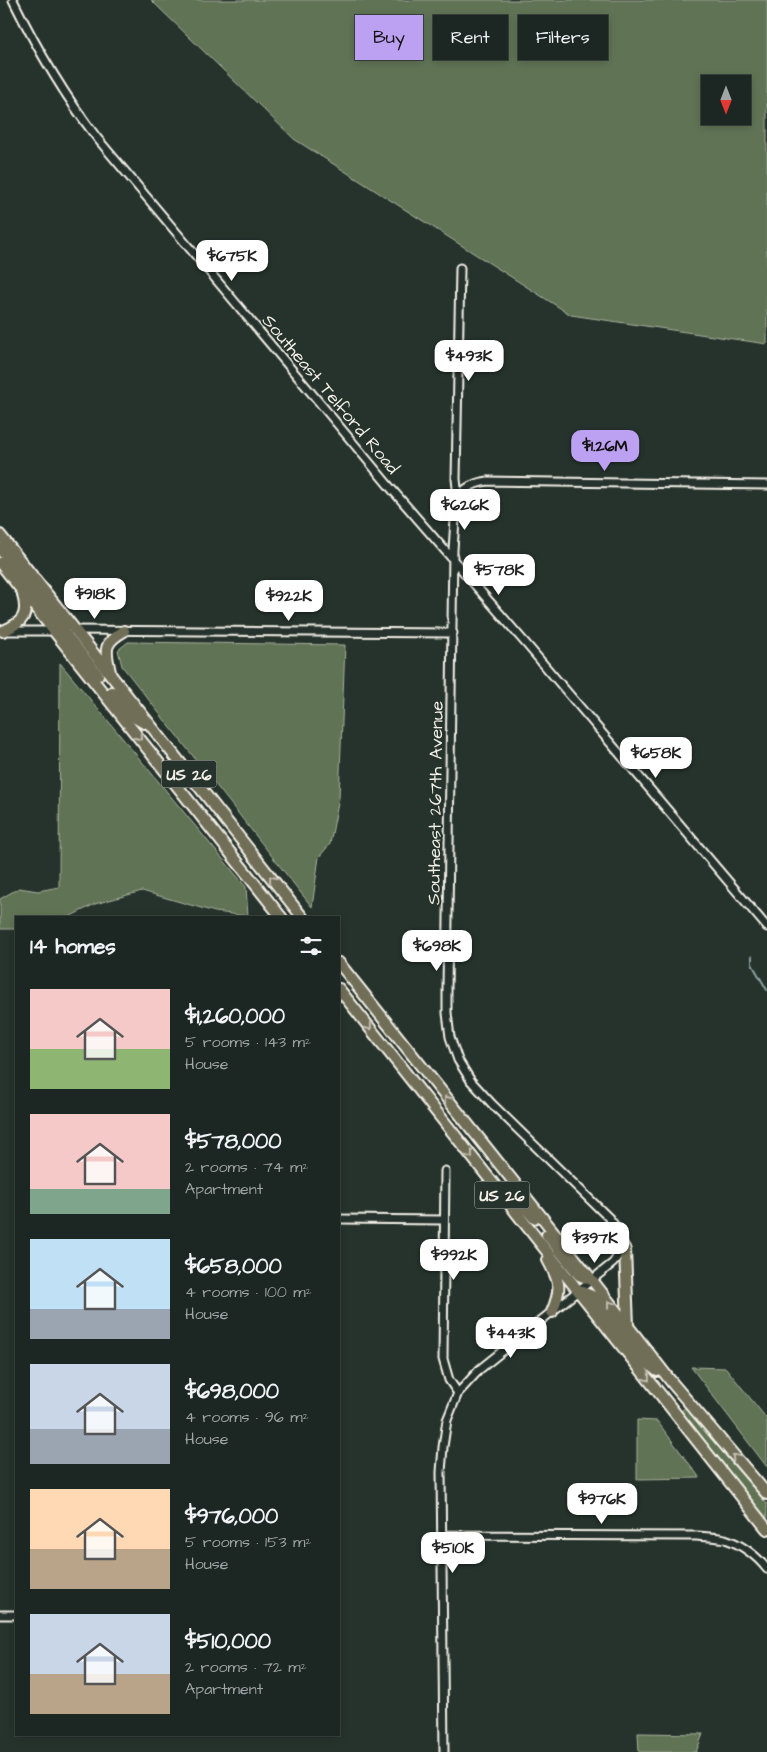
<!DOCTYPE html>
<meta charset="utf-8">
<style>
body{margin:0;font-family:"Architects Daughter",sans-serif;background:#252e2a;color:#f1f3f6;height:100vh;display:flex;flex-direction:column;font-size:19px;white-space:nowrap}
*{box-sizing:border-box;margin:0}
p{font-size:16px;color:#a0a5a5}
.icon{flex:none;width:28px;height:28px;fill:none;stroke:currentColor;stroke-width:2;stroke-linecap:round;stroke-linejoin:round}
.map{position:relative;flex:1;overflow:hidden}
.details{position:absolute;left:15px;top:916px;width:325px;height:820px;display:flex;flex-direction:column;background:#1c2622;border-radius:0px;box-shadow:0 2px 8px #0003,0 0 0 1px #3a4340}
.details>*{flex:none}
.guide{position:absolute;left:355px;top:15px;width:336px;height:45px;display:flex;gap:10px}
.needle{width:32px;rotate:180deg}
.controls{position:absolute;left:701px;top:75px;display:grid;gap:10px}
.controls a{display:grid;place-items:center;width:50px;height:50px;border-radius:0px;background:#1c2622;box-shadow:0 2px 8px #0003,0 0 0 1px #3a4340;font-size:25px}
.price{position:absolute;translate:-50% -42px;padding:0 11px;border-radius:10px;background:#fff;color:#222;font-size:16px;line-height:32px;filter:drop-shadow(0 1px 2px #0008)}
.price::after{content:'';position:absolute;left:50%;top:30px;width:15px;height:11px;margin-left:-8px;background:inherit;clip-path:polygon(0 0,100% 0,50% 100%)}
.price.current{background:#bca0f2;color:#111}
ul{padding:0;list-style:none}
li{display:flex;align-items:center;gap:15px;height:125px;padding:0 15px}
li span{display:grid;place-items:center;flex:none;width:140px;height:100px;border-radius:0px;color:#555}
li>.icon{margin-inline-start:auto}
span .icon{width:60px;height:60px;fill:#fffc;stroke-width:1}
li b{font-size:21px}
h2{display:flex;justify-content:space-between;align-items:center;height:60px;padding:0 15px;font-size:21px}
.tag{padding:0 18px;border-radius:0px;background:#1c2622;box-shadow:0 2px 8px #0003,0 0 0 1px #3a4340;font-size:18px;line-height:45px}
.tag.current{background:#bca0f2;color:#111}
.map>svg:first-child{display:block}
.green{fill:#607355;stroke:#aab29e;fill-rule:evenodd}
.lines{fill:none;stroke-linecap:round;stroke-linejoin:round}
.stream{stroke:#8da0a0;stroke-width:2}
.minor-casing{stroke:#f4f1e8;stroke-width:11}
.highway-casing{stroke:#f4f1e8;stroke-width:14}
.minor{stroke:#26332d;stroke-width:7}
.highway{stroke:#716e59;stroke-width:10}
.oneway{stroke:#c0bdaf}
.labels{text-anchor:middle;stroke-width:4;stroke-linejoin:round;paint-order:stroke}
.shield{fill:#26332d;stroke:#b6b8b0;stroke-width:1}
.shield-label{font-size:16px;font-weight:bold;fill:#f4f1e8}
.street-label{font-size:18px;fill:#f4f1e8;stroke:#26332d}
</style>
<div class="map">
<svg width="767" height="1752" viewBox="0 0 767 1752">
<rect width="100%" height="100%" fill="#26332d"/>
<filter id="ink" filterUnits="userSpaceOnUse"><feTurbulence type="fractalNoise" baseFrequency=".02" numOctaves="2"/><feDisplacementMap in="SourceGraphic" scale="10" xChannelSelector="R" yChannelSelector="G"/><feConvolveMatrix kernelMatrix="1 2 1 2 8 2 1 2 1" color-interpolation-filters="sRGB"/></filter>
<g filter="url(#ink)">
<path class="green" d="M 151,0 L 767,0 L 767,344 L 571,315 L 294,139 ZM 710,84 L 742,84 L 742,116 L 710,116 Z
M 128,642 L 345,645 L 339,798 L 330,844 L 319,857 L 312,907 L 122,666 L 118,650 Z
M 60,663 L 246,887 L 248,916 L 215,912 L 142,891 L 95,904 L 69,917 L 16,918 L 16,929 L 0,929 L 0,899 L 19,888 L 38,891 L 59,887 Z
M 691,1367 L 726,1368 L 767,1419 L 767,1467 Z
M 686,1407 L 732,1464 L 767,1504 L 767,1520 L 681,1411 Z
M 637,1420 L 657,1421 L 700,1478 L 637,1479 Z
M 638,1733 L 639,1733 L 703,1734 L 696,1752 L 639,1752 Z"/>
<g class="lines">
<path class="stream" d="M 752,956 L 752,964 L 767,990"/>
<defs>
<path id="minor" d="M 13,0 C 37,49 64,95 97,138 L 324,408 L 389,486 L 528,646 L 767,927
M 458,497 L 456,479 L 460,268
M 73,630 L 453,633
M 6,631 L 55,631
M 445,1171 L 443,1359 L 449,1380 L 458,1393
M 339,1219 L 444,1220
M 441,1535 L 697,1536 C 706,1537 716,1537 725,1539 C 741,1544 757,1556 767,1569
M 0,1615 L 16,1615
M 444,1752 L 441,1472 L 443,1447 L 447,1420 L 458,1393 L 480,1369 L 613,1263 C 626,1246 622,1234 609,1218 L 492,1104 L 471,1081 L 458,1060 L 450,1037 L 447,1013 L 447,991 L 453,550 L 456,504 C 460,489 473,483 488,481 L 767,485"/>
<path id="highway" d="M 0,535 L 303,918
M 0,549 L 64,628
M 0,563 L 282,918
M 3,631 C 22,623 29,616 23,595
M 63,631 L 98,675
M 110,672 C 105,649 103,643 124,631
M 112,692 L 137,719 L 144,723
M 339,963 L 592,1280 L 673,1384 L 767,1494
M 339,989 L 767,1529
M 505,1193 L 527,1210 L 534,1218
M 547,1235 L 579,1275 L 592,1280
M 621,1243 L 625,1250 L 628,1325
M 548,1260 C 560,1282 562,1288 552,1312
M 579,1291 L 592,1296 L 640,1357 L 657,1371"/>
</defs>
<use href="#minor" class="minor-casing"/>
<use href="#highway" class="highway-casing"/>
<use href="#minor" class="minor"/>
<use href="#highway" class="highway"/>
</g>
<defs><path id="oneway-chevron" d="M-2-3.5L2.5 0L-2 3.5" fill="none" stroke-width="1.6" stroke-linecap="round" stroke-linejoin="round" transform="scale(1.25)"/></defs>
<g class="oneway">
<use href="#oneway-chevron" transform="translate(139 737) rotate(51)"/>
<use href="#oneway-chevron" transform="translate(272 879) rotate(-128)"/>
<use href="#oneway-chevron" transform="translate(369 1027) rotate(52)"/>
<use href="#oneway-chevron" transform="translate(447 1099) rotate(-128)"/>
<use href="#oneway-chevron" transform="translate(470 1155) rotate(52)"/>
<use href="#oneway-chevron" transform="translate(610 1304) rotate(-127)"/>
<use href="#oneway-chevron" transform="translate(647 1378) rotate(52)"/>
<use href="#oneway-chevron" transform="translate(735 1457) rotate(-131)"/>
</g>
</g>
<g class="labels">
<g class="shield">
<rect x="161.5" y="760.5" width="55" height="27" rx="4"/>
<rect x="474.5" y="1181.5" width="55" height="27" rx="4"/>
</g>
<g class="shield-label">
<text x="189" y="780">US 26</text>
<text x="502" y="1201">US 26</text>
</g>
<g class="street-label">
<text transform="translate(331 394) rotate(50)" y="6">Southeast Telford Road</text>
<text transform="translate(435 803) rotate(-89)" y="6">Southeast 267th Avenue</text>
</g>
</g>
</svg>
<div class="controls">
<a><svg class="needle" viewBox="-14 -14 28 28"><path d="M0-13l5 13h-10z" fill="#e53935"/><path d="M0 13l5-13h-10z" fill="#a0a5a5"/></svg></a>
</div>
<b class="price" style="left:232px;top:282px">$675K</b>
<b class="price" style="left:469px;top:382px">$493K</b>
<b class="price current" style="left:605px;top:472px">$1.26M</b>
<b class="price" style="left:465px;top:531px">$626K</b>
<b class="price" style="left:499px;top:596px">$578K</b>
<b class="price" style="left:95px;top:620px">$918K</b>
<b class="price" style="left:289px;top:622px">$922K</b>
<b class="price" style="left:656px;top:779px">$658K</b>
<b class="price" style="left:437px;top:972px">$698K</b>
<b class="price" style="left:595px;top:1264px">$397K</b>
<b class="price" style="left:454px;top:1281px">$992K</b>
<b class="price" style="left:511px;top:1359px">$443K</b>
<b class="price" style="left:602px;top:1525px">$976K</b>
<b class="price" style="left:453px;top:1574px">$510K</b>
<div class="guide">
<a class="tag current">Buy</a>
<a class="tag">Rent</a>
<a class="tag">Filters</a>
</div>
<section class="details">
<h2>14 homes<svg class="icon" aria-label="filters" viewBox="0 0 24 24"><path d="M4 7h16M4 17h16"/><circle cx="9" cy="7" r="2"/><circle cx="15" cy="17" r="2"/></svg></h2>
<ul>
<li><span style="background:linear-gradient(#f6c9c9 60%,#8fb573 0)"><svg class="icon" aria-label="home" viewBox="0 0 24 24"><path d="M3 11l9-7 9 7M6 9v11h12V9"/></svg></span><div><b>$1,260,000</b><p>5 rooms · 143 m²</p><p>House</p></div></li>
<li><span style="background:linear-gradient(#f6c9c9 75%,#7fa58c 0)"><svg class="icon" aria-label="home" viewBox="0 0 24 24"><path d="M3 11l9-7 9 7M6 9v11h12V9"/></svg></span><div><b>$578,000</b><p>2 rooms · 74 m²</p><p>Apartment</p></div></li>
<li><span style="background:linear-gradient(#bfe0f5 70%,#9aa5b1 0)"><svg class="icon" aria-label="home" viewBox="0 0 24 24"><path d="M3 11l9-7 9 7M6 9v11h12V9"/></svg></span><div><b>$658,000</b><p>4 rooms · 100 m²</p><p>House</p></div></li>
<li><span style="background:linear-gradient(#c9d6e8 65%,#9aa5b1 0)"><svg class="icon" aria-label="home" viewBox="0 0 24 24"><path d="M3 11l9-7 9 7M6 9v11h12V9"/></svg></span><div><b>$698,000</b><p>4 rooms · 96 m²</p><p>House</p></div></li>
<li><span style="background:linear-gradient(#ffd9b3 60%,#b9a48a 0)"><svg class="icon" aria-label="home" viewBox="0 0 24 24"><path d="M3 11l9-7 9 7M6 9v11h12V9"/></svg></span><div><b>$976,000</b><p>5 rooms · 153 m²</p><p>House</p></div></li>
<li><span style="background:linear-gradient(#c9d6e8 60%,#b9a48a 0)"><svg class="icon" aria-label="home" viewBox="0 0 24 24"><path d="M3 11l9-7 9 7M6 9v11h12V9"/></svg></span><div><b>$510,000</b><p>2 rooms · 72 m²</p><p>Apartment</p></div></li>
</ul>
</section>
</div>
